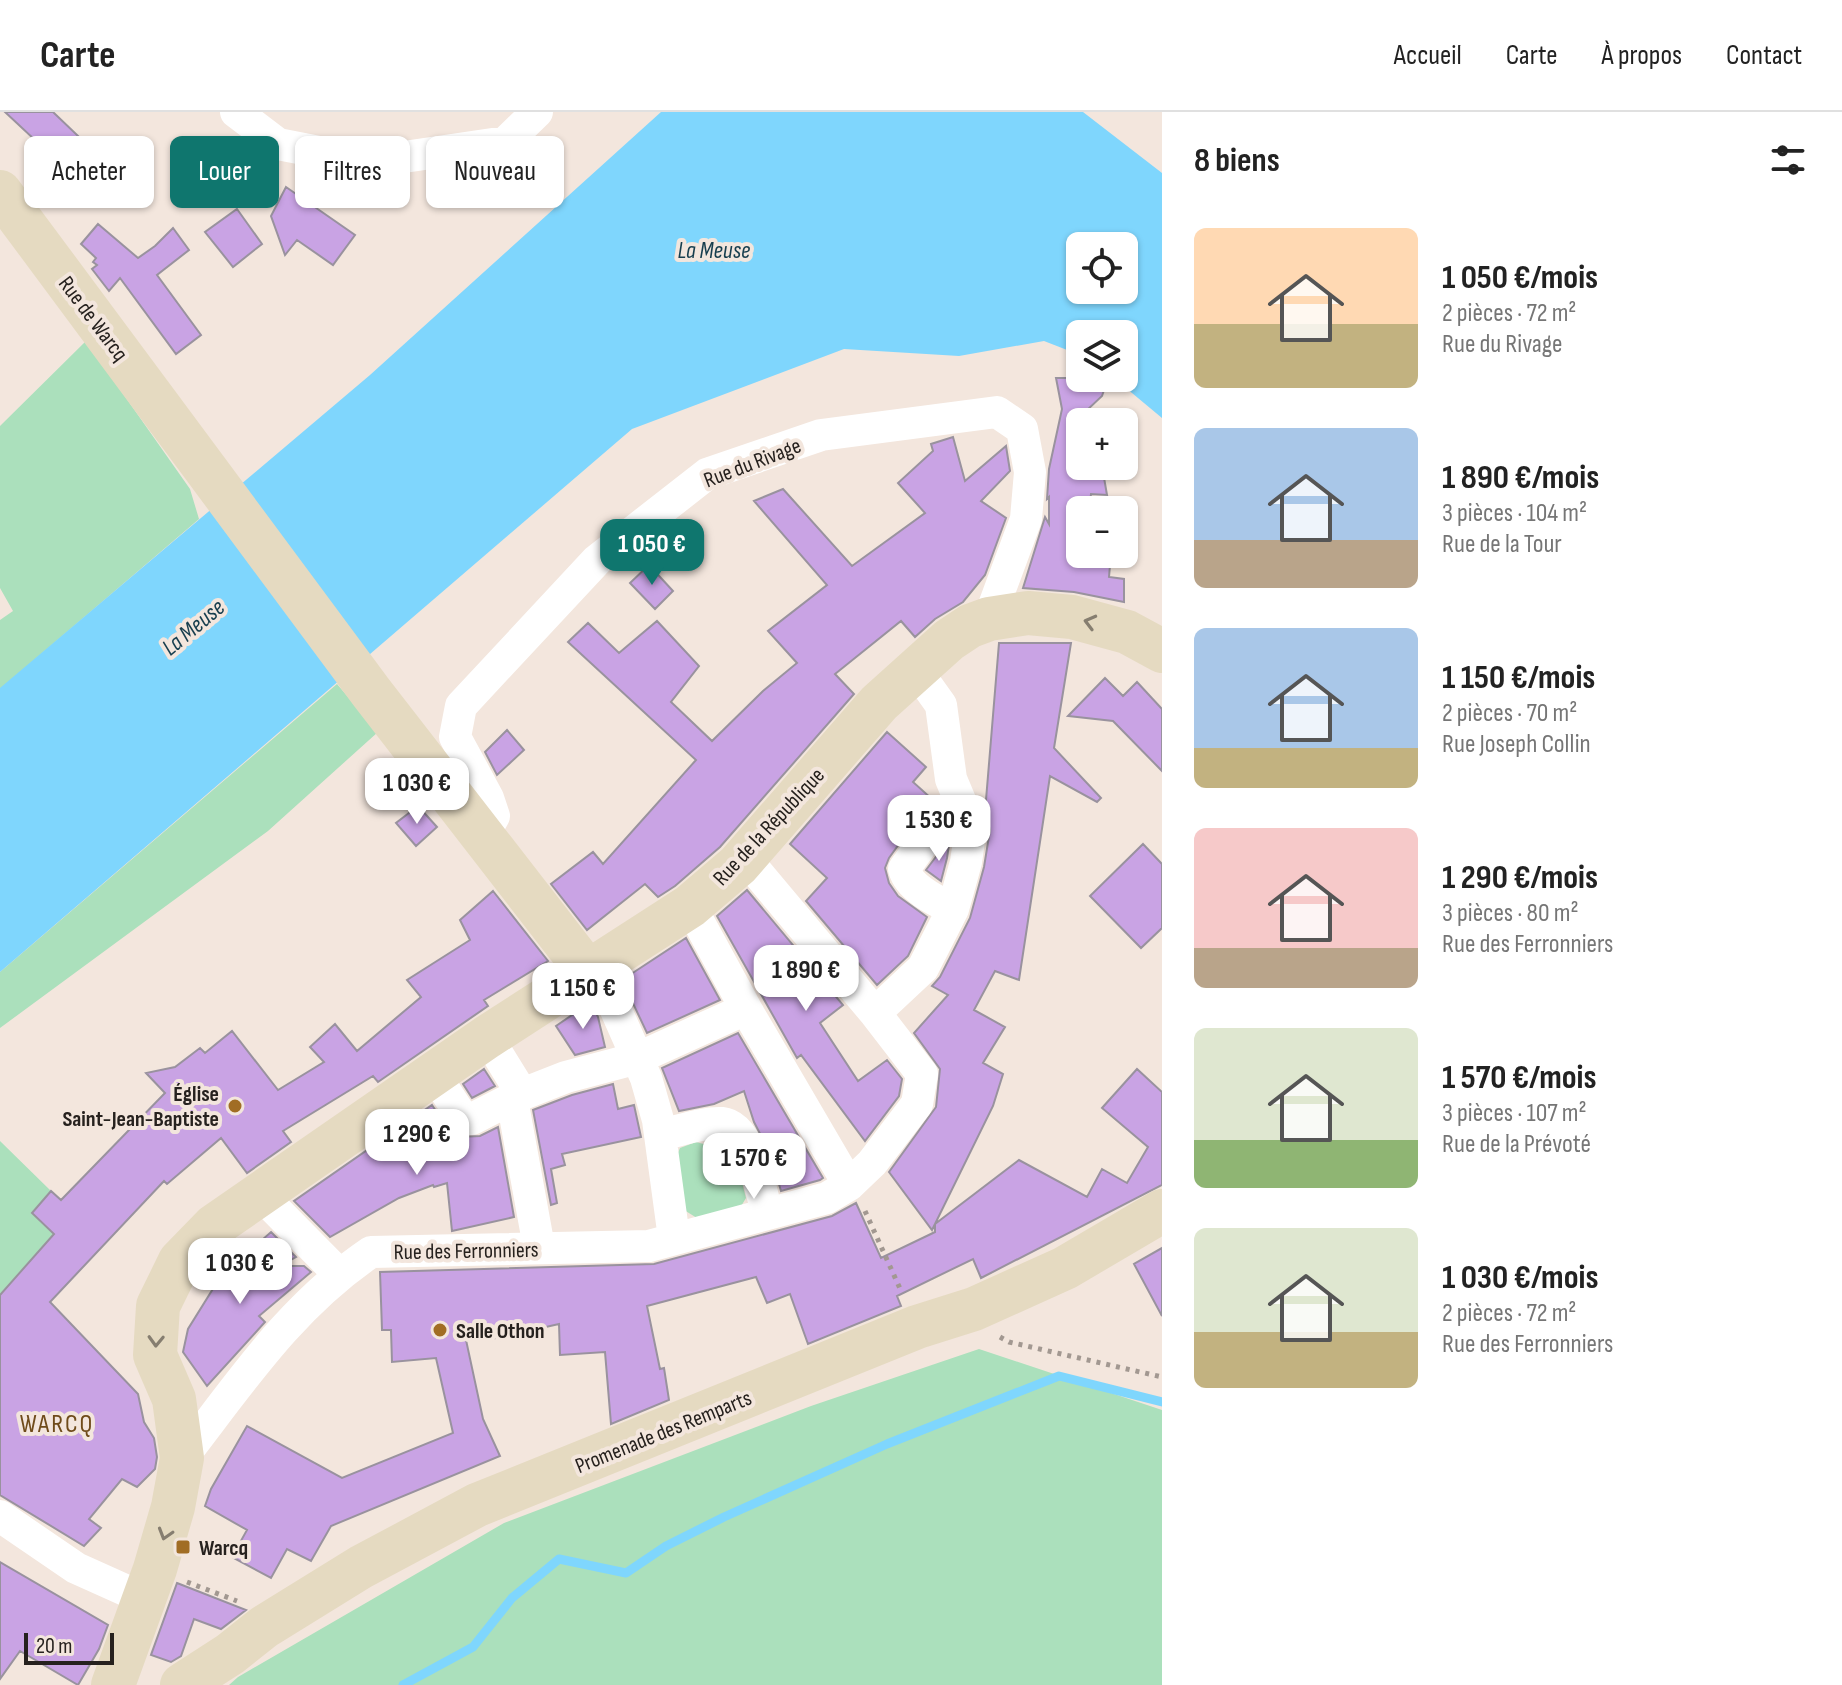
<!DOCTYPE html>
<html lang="fr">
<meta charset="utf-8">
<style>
body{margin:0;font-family:"Sofia Sans Condensed",sans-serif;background:#f6f6f6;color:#222;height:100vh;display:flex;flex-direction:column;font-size:30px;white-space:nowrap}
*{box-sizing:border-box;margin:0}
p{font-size:26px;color:#767676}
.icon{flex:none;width:44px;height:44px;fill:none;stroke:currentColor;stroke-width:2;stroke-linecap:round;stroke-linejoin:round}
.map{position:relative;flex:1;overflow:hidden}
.sheet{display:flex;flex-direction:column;background:#fff;width:680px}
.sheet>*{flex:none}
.banner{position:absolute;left:24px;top:24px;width:760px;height:72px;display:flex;gap:16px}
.buttons{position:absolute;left:1066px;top:120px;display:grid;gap:16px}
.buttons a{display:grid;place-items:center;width:72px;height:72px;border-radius:12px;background:#fff;box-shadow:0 2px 6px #0004;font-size:40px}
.scale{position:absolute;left:24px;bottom:20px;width:90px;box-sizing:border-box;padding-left:8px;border:4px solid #26211e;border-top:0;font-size:22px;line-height:28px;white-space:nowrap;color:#26211e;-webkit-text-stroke:6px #f3e6dd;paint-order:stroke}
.price{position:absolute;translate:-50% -68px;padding:0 18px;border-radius:16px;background:#fff;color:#222;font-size:26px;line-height:52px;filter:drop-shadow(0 2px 4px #0008)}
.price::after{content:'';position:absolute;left:50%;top:48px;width:24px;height:18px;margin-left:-12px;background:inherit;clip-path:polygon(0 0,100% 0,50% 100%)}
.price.active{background:#0f766e;color:#fff}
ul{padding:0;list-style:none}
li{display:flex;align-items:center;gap:24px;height:200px;padding:0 32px}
li span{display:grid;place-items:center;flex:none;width:224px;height:160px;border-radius:12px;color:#555}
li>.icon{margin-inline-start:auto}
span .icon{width:96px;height:96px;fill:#fffc;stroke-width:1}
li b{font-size:34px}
h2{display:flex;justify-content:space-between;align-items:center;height:96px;padding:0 32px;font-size:34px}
.pill{padding:0 28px;border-radius:12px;background:#fff;box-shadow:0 2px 6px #0004;font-size:28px;line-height:72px}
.pill.active{background:#0f766e;color:#fff}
header{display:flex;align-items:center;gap:48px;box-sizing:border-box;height:112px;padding:0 40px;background:#fff;border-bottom:2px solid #e0e0e0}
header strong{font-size:38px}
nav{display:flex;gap:44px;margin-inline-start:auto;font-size:28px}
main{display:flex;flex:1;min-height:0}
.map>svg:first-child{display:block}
.green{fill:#abe0bc}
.water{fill:#7fd6fd;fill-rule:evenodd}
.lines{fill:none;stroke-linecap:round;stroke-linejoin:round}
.stream{stroke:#7fd6fd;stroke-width:9}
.building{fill:#c9a3e4;stroke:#99929e;stroke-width:2}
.path{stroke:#a29891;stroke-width:5;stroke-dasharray:4 6;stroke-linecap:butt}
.street{stroke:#fff;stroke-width:32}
.secondary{stroke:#e5dac1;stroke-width:44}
.oneway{stroke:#867e70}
.poi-dot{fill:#a16d24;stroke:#f3e6dd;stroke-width:3}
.labels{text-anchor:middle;stroke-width:8;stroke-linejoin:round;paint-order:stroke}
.street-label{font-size:22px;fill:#26211e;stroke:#f3e6dd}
.poi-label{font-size:22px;font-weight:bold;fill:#26211e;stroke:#f3e6dd;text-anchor:start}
.water-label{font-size:24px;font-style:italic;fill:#173e4e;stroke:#f3e6dd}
.quarter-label{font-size:26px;letter-spacing:2px;fill:#6f4b1a;stroke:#f3e6dd}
</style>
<header>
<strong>Carte</strong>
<nav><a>Accueil</a><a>Carte</a><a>À propos</a><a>Contact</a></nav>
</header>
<main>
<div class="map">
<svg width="1162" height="1573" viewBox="0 0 1162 1573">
<rect width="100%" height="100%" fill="#f3e6dd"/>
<path class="green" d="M 86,229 L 190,377 L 199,407 L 0,577 L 0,508 L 13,499 L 0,476 L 0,314 Z
M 337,572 L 378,620 L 268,719 L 0,916 L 0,860 Z
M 0,1029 L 51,1079 L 32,1101 L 54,1122 L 0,1183 Z
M 696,1030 L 734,1040 L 746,1086 L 740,1096 L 697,1106 L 684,1098 L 674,1050 L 680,1036 Z
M 979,1237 L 1162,1298 L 1162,1573 L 229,1573 L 238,1565 L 504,1411 L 811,1294 Z"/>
<path class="water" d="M 661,0 L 1083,0 L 1162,61 L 1162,306 L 1114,266 L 1124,266 L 1124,222 L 1080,222 L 1080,243 L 1044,229 L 959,244 L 844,237 L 632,317 L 0,860 L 0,576 L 370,263 ZM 1080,134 L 1124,134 L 1124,178 L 1080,178 Z"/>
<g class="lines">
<path class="stream" d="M 403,1573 L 473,1535 L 512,1486 L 559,1447 L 626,1461 L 666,1434 L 724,1405 L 887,1332 L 1059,1264 L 1162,1290"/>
</g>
<path class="building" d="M 5,0 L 53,0 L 100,45 L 94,52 L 95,54 L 69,80 L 27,37 L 35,28 Z
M 286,75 L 355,123 L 333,153 L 297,128 L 285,143 L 271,104 Z
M 237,97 L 262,132 L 233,155 L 205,120 Z
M 98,112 L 138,146 L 155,134 L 173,116 L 189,138 L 157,163 L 201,223 L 176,242 L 120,166 L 109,179 L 92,157 L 97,153 L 93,150 L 96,146 L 81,132 Z
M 1056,266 L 1108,266 L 1102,284 L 1086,299 L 1088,310 L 1080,310 L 1080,354 L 1102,354 L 1107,383 L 1091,382 L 1089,398 L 1080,398 L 1080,442 L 1111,442 L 1109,465 L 1124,467 L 1124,490 L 1074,480 L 1023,476 L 1045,405 L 1049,412 L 1049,385 L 1047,387 L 1049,357 L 1062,297 Z
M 953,325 L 965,369 L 1006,334 L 1010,359 L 981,389 L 1006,406 L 985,463 L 963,490 L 935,507 L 915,525 L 901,509 L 835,562 L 854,582 L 720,735 L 675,774 L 658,785 L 645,772 L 587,818 L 551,772 L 593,740 L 603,752 L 696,648 L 568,530 L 588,511 L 619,541 L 657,509 L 699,554 L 671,590 L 712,629 L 763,579 L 797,551 L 768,519 L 827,473 L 754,389 L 783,377 L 852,454 L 925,401 L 898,371 L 933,339 L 931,332 Z
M 649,453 L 673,479 L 655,497 L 630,471 Z
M 999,531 L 1071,531 L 1054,636 L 1101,686 L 1097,690 L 1050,664 L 1019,868 L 995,859 L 974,898 L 1005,915 L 983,951 L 1003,962 L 993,994 L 935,1112 L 1019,1048 L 1087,1085 L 1102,1057 L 1127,1071 L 1148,1035 L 1102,996 L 1137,957 L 1162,980 L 1162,1073 L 981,1166 L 973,1147 L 897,1184 L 901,1194 L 808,1232 L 790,1182 L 767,1191 L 756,1165 L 647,1194 L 660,1257 L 664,1256 L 669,1288 L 611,1312 L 605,1240 L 560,1243 L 559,1212 L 497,1226 L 466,1228 L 483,1307 L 500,1344 L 331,1414 L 311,1449 L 287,1437 L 271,1466 L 232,1445 L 247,1418 L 205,1394 L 211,1377 L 247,1314 L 342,1366 L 453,1321 L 436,1246 L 392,1250 L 391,1218 L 382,1218 L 380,1160 L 654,1152 L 832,1104 L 856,1091 L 881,1146 L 935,1120 L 935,1112 L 932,1118 L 889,1060 L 936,995 L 940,957 L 914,921 L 948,883 L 932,874 L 940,865 L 970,806 L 984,755 L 990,718 L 985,700 Z
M 1105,566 L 1123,584 L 1137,570 L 1162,597 L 1162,659 L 1113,609 L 1068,604 Z
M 507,618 L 524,638 L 497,663 L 485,640 Z
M 887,620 L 926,655 L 913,670 L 933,688 L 926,695 L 889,746 L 885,756 L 889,771 L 898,784 L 927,805 L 908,844 L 877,873 L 806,789 L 827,766 L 790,732 Z
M 418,694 L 437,715 L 416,734 L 396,711 Z
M 950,726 L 947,746 L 941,769 L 926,758 Z
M 1143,732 L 1162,752 L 1162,816 L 1141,836 L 1090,784 Z
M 747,778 L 843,893 L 820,911 L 858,969 L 887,948 L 902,967 L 899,984 L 865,1029 L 801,943 L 797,946 L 717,804 Z
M 493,779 L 548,849 L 484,888 L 488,894 L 378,970 L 373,964 L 283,1019 L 291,1030 L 247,1061 L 221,1026 L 167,1072 L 164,1069 L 50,1190 L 138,1282 L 144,1310 L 154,1326 L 157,1345 L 155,1357 L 137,1375 L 122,1367 L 89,1407 L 101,1416 L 84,1434 L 0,1383 L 0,1183 L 54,1122 L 32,1101 L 51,1079 L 61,1088 L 165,981 L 146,961 L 175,955 L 200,936 L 205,941 L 232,919 L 278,978 L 324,950 L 310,935 L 335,912 L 357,939 L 421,885 L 407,868 L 470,828 L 460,808 Z
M 686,826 L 720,888 L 647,921 L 622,868 Z
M 591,890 L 598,905 L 605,935 L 575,943 L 556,914 Z
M 738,921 L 823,1066 L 820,1068 L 781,1079 L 770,1041 L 754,1010 L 744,979 L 714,992 L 679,999 L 662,956 Z
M 484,957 L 495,974 L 472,986 L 463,972 Z
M 613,972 L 618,997 L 634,993 L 641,1025 L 562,1042 L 565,1053 L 551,1057 L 557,1091 L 551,1093 L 533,998 L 572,983 Z
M 432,993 L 448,1017 L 460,1025 L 480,1024 L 498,1015 L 514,1105 L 452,1119 L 447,1071 L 434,1075 L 433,1073 L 399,1086 L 330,1125 L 294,1089 Z
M 271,1120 L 296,1145 L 280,1154 L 304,1154 L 311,1160 L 259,1204 L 265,1210 L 207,1274 L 183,1240 L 188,1217 L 221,1164 Z
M 1162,1136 L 1162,1204 L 1134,1152 Z
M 0,1450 L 108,1513 L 99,1537 L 78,1573 L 20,1539 L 0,1567 Z
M 177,1471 L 246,1498 L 221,1517 L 194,1507 L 181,1544 L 171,1550 L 151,1543 Z"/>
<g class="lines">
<path class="path" d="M 865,1099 L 902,1181
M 1000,1225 L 1009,1230 L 1162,1265
M 187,1470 L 237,1489"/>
<path class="street" d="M 236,0 L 278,32 L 370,50 L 506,30 L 537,0
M 483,724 L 494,704 L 488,686 L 455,625 L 461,594 L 597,448 L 707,362 L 821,323 L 997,300 L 1022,317 L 1030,360 L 1026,407 L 989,507
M 745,746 L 875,901
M 953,797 C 936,789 909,776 904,757 L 941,706 L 962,692
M 588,860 L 608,880 L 646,966 L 658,1008 L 674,1126
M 487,925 L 516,972 L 514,998 L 537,1124 L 536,1136
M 434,962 L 463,1006 L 472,1007 L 515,985 L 566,965 L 638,946 L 746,897
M 661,1023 C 679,1019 703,1010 722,1011 C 751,1014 760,1077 767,1101
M 849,1073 L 872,1051 L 917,992 L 922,962 L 875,901 L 923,856 L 953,797 L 966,750 L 971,715 L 951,667 L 941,593 L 916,558
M 261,1083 L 339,1162
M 182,1346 C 241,1270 290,1195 371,1140 L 649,1134 L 827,1086 L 849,1073 L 746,897 L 690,794
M 0,1404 L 76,1456 L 145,1487"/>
<path class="secondary" d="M 0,80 L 371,580 L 588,860
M 113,1573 L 155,1457 L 173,1395 L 182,1346 L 174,1287 L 155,1243 L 158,1194 L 180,1149 L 214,1114 L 487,925 L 690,794 L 738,753 L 879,591 L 949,528 L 970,514 L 989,507 L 1028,501 L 1072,505 L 1127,520 L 1162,539
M 182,1573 L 230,1542 L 264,1515 L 361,1455 L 477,1393 L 917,1215 L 974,1197 L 1065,1156 L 1162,1099"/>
</g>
<defs><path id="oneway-chevron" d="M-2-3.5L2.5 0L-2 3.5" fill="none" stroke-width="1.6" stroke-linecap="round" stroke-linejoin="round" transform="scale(2)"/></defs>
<g class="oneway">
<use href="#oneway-chevron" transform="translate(1090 510) rotate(-165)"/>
<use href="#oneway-chevron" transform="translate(156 1229) rotate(92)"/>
<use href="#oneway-chevron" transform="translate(165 1422) rotate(107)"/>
</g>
<g class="poi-dot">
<circle cx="235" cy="994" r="8"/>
<circle cx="440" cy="1218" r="8"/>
<rect x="175" y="1427" width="16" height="16" rx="4"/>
</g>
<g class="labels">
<g class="street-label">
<text transform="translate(94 206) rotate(53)" y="8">Rue de Warcq</text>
<text transform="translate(752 350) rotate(-21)" y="8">Rue du Rivage</text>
<text transform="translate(768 714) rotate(-47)" y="8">Rue de la République</text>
<text transform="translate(466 1138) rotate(-1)" y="8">Rue des Ferronniers</text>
<text transform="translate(663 1319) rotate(-22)" y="8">Promenade des Remparts</text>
</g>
<g class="poi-label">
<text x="219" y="989" text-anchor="end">Église<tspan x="219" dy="25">Saint-Jean-Baptiste</tspan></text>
<text x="456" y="1226">Salle Othon</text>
<text x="199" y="1443">Warcq</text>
</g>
<g class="water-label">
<text x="714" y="146">La Meuse</text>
<text transform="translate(193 515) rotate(-40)" y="8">La Meuse</text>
</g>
<g class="quarter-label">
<text x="57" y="1320">WARCQ</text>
</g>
</g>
</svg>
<div class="buttons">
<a><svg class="icon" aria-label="locate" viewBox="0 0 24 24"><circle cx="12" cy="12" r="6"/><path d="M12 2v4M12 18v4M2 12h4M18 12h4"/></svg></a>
<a><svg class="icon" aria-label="layers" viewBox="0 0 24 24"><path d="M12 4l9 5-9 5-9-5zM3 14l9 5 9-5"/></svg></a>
<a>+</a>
<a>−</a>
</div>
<div class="scale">20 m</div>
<b class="price active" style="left:652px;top:475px">1 050 €</b>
<b class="price" style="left:417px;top:714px">1 030 €</b>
<b class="price" style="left:939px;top:751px">1 530 €</b>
<b class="price" style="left:806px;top:901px">1 890 €</b>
<b class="price" style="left:583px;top:919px">1 150 €</b>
<b class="price" style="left:417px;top:1065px">1 290 €</b>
<b class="price" style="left:754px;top:1089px">1 570 €</b>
<b class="price" style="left:240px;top:1194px">1 030 €</b>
<div class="banner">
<a class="pill">Acheter</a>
<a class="pill active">Louer</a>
<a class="pill">Filtres</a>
<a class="pill">Nouveau</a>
</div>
</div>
<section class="sheet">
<h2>8 biens<svg class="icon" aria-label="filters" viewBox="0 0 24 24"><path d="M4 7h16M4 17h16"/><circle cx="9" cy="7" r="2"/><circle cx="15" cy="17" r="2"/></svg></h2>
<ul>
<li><span style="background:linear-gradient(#ffd9b3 60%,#c2b280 0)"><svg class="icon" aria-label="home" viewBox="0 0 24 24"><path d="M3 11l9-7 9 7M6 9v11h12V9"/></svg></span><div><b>1 050 €/mois</b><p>2 pièces · 72 m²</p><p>Rue du Rivage</p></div></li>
<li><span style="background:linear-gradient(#a9c7e8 70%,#b9a48a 0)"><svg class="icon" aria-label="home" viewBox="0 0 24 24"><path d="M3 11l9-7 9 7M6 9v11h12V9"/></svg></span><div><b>1 890 €/mois</b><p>3 pièces · 104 m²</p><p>Rue de la Tour</p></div></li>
<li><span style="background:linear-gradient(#a9c7e8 75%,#c2b280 0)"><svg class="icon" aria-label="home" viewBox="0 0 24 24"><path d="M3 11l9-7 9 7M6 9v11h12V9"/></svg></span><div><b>1 150 €/mois</b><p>2 pièces · 70 m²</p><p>Rue Joseph Collin</p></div></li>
<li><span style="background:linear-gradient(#f6c9c9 75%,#b9a48a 0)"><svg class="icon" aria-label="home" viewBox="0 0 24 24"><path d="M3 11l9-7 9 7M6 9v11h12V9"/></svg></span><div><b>1 290 €/mois</b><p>3 pièces · 80 m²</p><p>Rue des Ferronniers</p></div></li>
<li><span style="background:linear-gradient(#dfe7d0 70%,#8fb573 0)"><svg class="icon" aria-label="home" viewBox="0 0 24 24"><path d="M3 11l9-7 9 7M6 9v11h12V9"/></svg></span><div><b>1 570 €/mois</b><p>3 pièces · 107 m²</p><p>Rue de la Prévoté</p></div></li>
<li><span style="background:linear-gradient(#dfe7d0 65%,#c2b280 0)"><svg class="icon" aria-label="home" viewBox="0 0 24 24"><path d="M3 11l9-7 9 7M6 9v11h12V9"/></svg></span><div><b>1 030 €/mois</b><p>2 pièces · 72 m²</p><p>Rue des Ferronniers</p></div></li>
</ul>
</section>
</main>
